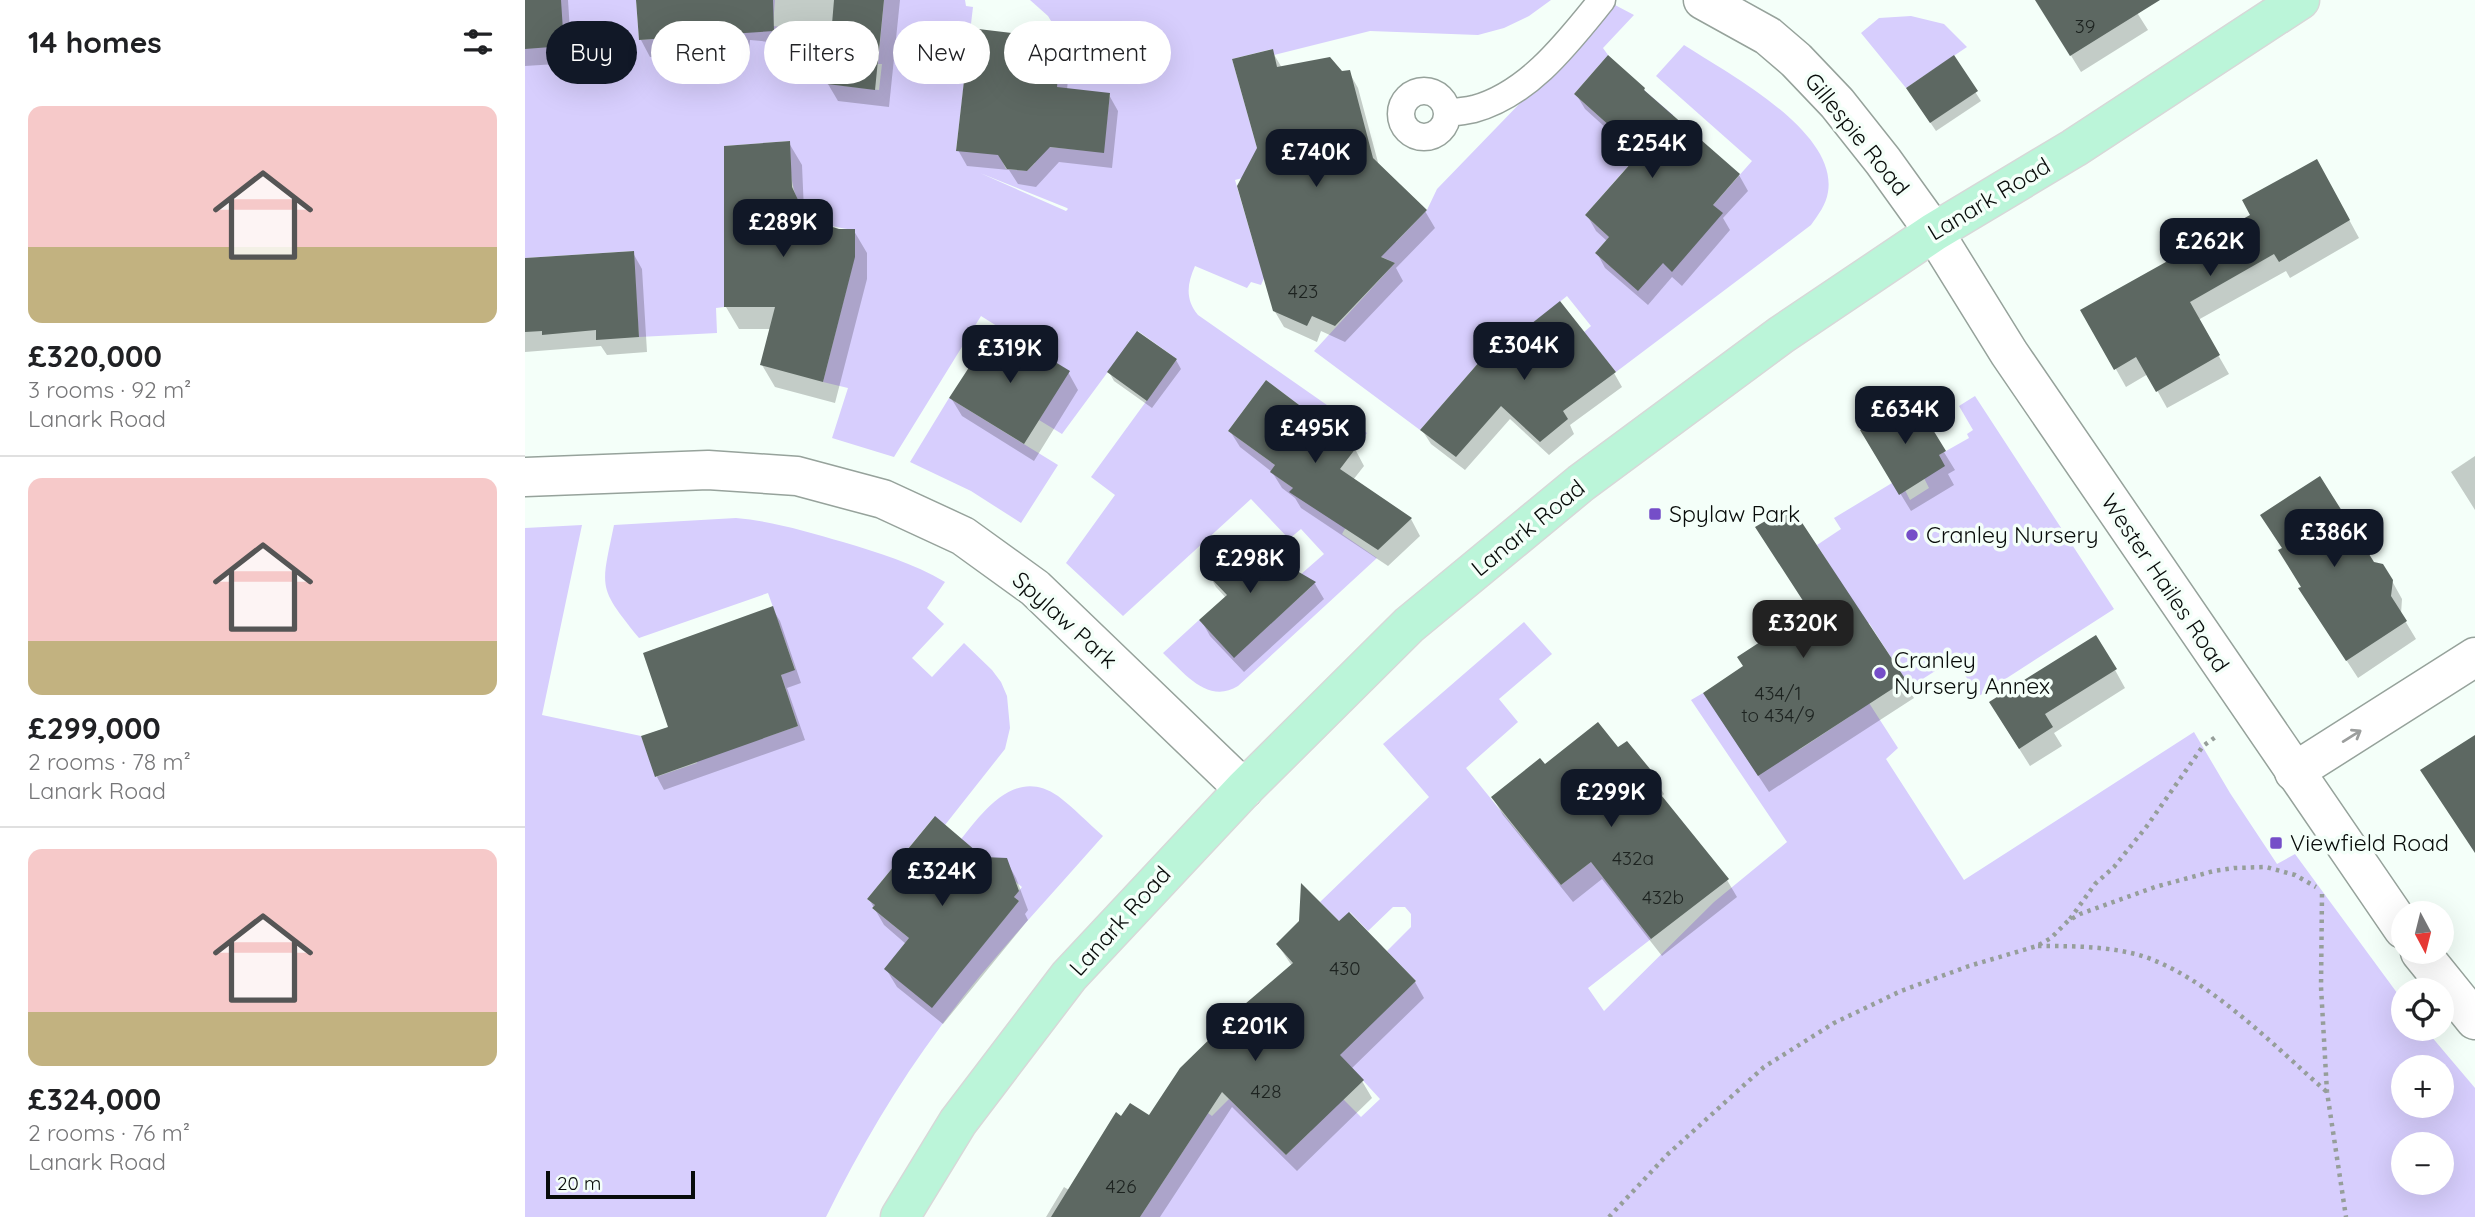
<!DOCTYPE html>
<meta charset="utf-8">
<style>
body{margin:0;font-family:Quicksand,sans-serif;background:#f2f2f2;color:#202124;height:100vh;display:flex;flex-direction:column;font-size:26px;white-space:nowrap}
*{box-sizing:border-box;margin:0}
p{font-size:23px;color:#757577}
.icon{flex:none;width:38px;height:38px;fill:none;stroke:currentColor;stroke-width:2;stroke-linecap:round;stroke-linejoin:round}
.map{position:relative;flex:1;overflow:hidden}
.sheet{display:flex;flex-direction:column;background:#fff;width:525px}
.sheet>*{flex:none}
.guide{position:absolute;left:21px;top:21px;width:665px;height:63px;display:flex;gap:14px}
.needle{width:46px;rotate:173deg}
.tools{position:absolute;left:1866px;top:901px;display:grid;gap:14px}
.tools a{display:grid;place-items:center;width:63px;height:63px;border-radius:50%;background:#fff;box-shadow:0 7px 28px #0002;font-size:35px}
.scale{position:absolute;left:21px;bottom:18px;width:149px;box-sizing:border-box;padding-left:7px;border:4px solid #080c0a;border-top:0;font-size:19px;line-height:24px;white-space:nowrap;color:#080c0a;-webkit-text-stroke:5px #f4fff9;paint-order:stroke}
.price{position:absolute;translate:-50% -60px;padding:0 16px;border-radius:14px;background:#111827;color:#fff;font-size:23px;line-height:46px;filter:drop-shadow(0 2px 4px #0008)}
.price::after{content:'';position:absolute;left:50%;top:42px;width:21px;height:16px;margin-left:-10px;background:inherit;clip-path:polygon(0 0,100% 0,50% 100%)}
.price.on{background:#222;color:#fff}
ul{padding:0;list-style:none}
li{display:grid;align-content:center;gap:14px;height:371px;padding:0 28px}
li+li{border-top:2px solid #e0e0e0}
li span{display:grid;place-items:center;height:217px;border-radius:14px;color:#555}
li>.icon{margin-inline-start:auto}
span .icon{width:126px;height:126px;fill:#fffc;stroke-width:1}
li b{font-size:30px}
h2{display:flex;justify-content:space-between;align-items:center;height:84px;padding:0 28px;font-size:30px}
.pill{padding:0 24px;border-radius:32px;background:#fff;box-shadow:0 7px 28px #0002;font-size:24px;line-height:63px}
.pill.on{background:#111827;color:#fff}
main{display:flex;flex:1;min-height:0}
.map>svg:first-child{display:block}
.green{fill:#d7cefd;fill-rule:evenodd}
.shadow{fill:#0003}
.building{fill:#5d6862}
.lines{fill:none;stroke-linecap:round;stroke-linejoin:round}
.service-casing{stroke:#96a29b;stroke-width:29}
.minor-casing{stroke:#96a29b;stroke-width:41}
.secondary-casing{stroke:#96a29b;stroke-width:41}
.primary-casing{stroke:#d7d8d8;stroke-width:41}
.path{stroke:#969e9a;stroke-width:4.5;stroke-dasharray:3.5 5;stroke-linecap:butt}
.service{stroke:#fff;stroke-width:26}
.minor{stroke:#fff;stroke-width:38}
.secondary{stroke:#fff;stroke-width:38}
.primary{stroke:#bbf5d9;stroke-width:38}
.oneway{stroke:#9c9e9d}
.poi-dot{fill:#754ec8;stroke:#f4fff9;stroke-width:2.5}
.labels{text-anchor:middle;stroke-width:7;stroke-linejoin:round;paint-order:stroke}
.number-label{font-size:19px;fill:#1d2320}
.street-label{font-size:23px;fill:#080c0a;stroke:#f4fff9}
.poi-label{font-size:23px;fill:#080c0a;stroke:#f4fff9;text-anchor:start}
</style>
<main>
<section class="sheet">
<h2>14 homes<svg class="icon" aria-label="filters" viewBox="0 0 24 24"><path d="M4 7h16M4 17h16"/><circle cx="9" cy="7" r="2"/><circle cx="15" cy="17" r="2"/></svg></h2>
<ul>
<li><span style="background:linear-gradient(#f6c9c9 65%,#c2b280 0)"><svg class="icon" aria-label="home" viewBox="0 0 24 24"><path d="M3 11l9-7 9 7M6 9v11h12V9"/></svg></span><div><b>£320,000</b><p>3 rooms · 92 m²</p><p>Lanark Road</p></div></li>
<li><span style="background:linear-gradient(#f6c9c9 75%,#c2b280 0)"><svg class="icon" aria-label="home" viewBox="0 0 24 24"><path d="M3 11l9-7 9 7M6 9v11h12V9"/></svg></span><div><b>£299,000</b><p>2 rooms · 78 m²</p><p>Lanark Road</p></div></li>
<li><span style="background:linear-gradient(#f6c9c9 75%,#c2b280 0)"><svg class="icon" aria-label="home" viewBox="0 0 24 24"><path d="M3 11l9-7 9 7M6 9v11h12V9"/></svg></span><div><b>£324,000</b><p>2 rooms · 76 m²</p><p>Lanark Road</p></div></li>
</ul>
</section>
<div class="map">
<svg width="1950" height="1217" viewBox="0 0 1950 1217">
<rect width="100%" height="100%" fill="#f4fff9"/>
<path class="green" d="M 36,0 L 111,0 L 114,40 L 175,36 L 173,0 L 191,0 L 191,36 L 215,36 L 217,0 L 250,0 L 248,26 L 282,30 L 290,36 L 306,38 L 302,84 L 354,90 L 357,64 L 353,64 L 359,0 L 440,0 L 441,6 L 448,7 L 431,150 L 467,140 L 481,169 L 502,171 L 510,163 L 512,146 L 578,152 L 585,94 L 531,95 L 537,39 L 523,16 L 505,0 L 1026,0 L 1004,16 L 979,28 L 953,35 L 845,31 L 749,55 L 747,49 L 707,59 L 734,155 L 725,176 L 710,180 L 731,252 L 812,230 L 871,242 L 902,210 L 912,189 L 1090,5 L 1109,15 L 1078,48 L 1083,55 L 1049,94 L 1086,127 L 1119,90 L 1148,115 L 1060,215 L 1084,237 L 1070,253 L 1113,290 L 1227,161 L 1131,76 L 1159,45 C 1202,73 1313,131 1303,192 C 1301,205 1293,215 1286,225 L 1091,372 L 1059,332 L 1066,326 L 1042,296 L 982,344 L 999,398 L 955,361 L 895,430 L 789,351 L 870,263 L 835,247 L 750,253 L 736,285 L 726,282 L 722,288 L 670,266 C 662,284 660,299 673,315 L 842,433 L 831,448 L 741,380 L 703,431 L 750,465 L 746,472 L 821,527 L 817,534 L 852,558 L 713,686 C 683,705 658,672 638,653 L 674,620 L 709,657 L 786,587 L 775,575 L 799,554 L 776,529 L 764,539 L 726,499 L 598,616 L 541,563 L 590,495 L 566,477 L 652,359 L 613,331 L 537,434 L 514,420 L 544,371 L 456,316 L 369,457 L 307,438 L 323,388 L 298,382 L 330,255 L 330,230 C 269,223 265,196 265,141 L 199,146 L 199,307 L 191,308 L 192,333 L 114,337 L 108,251 L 0,258 L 0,49 ZM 455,173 L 542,208 L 543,209 L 541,211 Z
M 1386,16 L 1419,24 L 1442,47 L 1381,88 L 1336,33 L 1354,18 Z
M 1450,396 L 1589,609 L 1454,696 L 1429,659 L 1385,687 L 1344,623 L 1308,647 L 1373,748 L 1361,759 L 1439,880 L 1669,732 L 1705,793 L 1752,864 L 1770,854 L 1878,1001 L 1878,1029 L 1900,1029 L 1950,1088 L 1950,1217 L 615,1217 L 683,1113 L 687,1116 L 704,1099 L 761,1155 L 786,1131 L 759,1103 L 791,1072 L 836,1117 L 855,1099 L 776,1013 L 843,1027 L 891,981 L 862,951 L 886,927 L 886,914 L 880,907 L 868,907 L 843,931 L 825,912 L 814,921 L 795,902 L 904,797 L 858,744 L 999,622 L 1027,654 L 974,699 L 993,722 L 941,768 L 1036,885 L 1066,862 L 1126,939 L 1063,988 L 1079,1011 L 1189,902 L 1262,842 L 1166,700 L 1178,693 L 1274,750 L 1327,715 L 1278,601 L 1313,578 L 1292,545 L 1316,529 L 1309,518 L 1367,483 L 1380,490 L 1385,500 L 1404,488 L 1399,478 L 1414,455 L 1444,438 L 1442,434 L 1448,430 L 1434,406 ZM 1878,1068 L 1916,1068 L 1916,1106 L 1878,1106 ZM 1878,1144 L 1916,1144 L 1916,1183 L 1878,1183 Z
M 424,398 L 533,465 L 496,523 L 446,491 L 385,462 Z
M 211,518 C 247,521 283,532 318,542 C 354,553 388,563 420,582 L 402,608 L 419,624 L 387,658 L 407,677 L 439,643 L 467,670 L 476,682 L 482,696 L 485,728 L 480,749 L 420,825 L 409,817 L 342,899 L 350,905 L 347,908 L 384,938 L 360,969 L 407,1007 L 494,901 L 489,897 L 497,887 L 450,850 L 442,859 L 429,848 C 454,818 487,764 533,796 C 549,808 563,823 578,836 C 524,898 465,959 416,1026 C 372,1085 334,1150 301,1217 L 0,1217 L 0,528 L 57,525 L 17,715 L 116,736 L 131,777 L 172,763 L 169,751 L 233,740 L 273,726 L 256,675 L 270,669 L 243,593 L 114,638 C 72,586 76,589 89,525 Z"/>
<path class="shadow" d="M 0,0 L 43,0 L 47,63 L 0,66 Z
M 113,0 L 375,0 L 364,107 L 313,101 L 303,84 L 307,48 L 225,40 L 224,53 L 191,52 L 125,57 L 116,40 Z
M 1512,0 L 1629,0 L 1611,11 L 1623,30 L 1556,72 Z
M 536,41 L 545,57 L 542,90 L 584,95 L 593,111 L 587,168 L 534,162 L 511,187 L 493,184 L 484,170 L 442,166 L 433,150 Z
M 747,51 L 757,68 L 816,73 L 824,72 L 833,88 L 854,166 L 900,211 L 910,228 L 871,268 L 878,281 L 820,342 L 796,331 L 792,342 L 759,327 L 749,310 L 734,149 Z
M 1428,57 L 1456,101 L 1411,131 L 1388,97 Z
M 1119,89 L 1123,97 L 1214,175 L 1223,191 L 1198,218 L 1205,230 L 1157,286 L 1147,277 L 1123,305 L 1080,268 L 1072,253 L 1082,241 L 1071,231 L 1062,215 L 1113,157 L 1060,109 L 1051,94 Z
M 264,143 L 277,165 L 279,211 L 297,226 L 313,231 L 329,231 L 342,253 L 342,279 L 310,403 L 250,387 L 237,365 L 246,329 L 214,329 L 201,307 Z
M 1802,179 L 1834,238 L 1765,278 L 1761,271 L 1673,320 L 1704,374 L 1642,408 L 1623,374 L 1601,387 L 1558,311 L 1728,215 Z
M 108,253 L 117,269 L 122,352 L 82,355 L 76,346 L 0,352 L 0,260 Z
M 1034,303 L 1089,373 L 1097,387 L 1045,425 L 1049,434 L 1024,455 L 985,419 L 940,470 L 906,444 L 897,430 L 957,365 Z
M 651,360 L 656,369 L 627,408 L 589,381 L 584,372 Z
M 543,372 L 553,390 L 509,461 L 437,416 L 426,398 Z
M 1393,410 L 1430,470 L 1423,474 L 1429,485 L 1386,511 L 1337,431 Z
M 705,431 L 830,449 L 839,466 L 828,480 L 886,519 L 895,536 L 863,566 L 776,508 L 770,498 L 757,488 L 747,472 L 715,447 Z
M 1950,456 L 1950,510 L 1926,472 Z
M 1265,508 L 1389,698 L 1244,792 L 1190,710 L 1220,667 L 1285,611 Z
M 1747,533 L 1848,564 L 1867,581 L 1877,599 L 1876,614 L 1891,639 L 1833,678 L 1786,606 L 1758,549 Z
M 715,540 L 790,584 L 799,599 L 719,672 L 685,636 L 676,620 L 701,598 L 691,587 L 682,571 Z
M 247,608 L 255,621 L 276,683 L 262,688 L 280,740 L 139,790 L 132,777 L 119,737 L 145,728 Z
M 1590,670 L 1600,688 L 1529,733 L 1537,746 L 1505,766 L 1476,720 Z
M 1102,743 L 1128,776 L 1139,794 L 1136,797 L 1202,880 L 1212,897 L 1137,956 L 1077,879 L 1048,902 L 978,815 L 968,798 L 1020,766 L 1093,749 Z
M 458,858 L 481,860 L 491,878 L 503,910 L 500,914 L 503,920 L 418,1024 L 372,987 L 361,969 L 381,944 L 359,925 L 344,899 Z
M 814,924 L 890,982 L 899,998 L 826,1069 L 837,1081 L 847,1098 L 772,1171 L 707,1107 L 635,1217 L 521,1217 L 539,1187 L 544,1190 L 596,1118 L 624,1118 L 721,1006 L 767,966 L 753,945 Z"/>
<path class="building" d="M 0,0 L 36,0 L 39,46 L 0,49 Z
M 111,0 L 248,0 L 249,31 L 114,40 Z
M 309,0 L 359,0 L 350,90 L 302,84 Z
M 1510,0 L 1635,0 L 1545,56 Z
M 445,28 L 537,39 L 532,87 L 585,93 L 579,153 L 525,147 L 502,171 L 482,169 L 473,155 L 431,151 Z
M 748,49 L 752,67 L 805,57 L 817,71 L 825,70 L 848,158 L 902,210 L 856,257 L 870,263 L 810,326 L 787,316 L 782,326 L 748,311 L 712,186 L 732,148 L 707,59 Z
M 1083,55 L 1120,88 L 1119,90 L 1215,174 L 1188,205 L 1198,213 L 1147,272 L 1138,263 L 1113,291 L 1070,253 L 1084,237 L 1060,215 L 1115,153 L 1049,94 Z
M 1429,55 L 1453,91 L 1405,123 L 1381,88 Z
M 265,141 L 267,187 L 274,202 L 284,215 L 298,224 L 314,229 L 330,229 L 330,257 L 298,382 L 235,365 L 250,307 L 199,307 L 199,146 Z
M 1792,159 L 1825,220 L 1754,262 L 1749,254 L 1665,302 L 1695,355 L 1631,392 L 1611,357 L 1589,370 L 1555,310 L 1725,215 L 1717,200 Z
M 109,251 L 114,337 L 71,340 L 71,330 L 17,335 L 17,331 L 0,332 L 0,258 Z
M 1035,301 L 1091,372 L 1038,411 L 1043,419 L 1015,442 L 976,406 L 931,457 L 895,430 L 955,361 L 957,363 Z
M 471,326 L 545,371 L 499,444 L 424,398 Z
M 612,331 L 652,359 L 622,401 L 582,372 Z
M 741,380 L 831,448 L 815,469 L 887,518 L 853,550 L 764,492 L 768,488 L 745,472 L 750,465 L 703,431 Z
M 1379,401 L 1386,412 L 1394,407 L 1421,451 L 1414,455 L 1420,466 L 1374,495 L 1335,430 Z
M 1795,476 L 1849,562 L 1858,564 L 1868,580 L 1866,596 L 1882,621 L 1821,661 L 1773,588 L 1776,587 L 1753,550 L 1757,548 L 1735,515 Z
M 1266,506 L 1381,680 L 1233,776 L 1178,693 L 1218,666 L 1212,657 L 1284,610 L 1230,527 Z
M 715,538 L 791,582 L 709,658 L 674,620 L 702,595 L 679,571 Z
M 248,606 L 270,670 L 256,675 L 273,726 L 130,777 L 116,736 L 143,727 L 118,653 Z
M 1571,635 L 1592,669 L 1520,714 L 1528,727 L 1494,749 L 1464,702 Z
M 1073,722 L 1093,747 L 1102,741 L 1130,775 L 1124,780 L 1204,879 L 1126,939 L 1066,862 L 1036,885 L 966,797 L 1015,758 L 1020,764 Z
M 1950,735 L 1950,853 L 1895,770 Z
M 410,816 L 458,857 L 482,858 L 494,891 L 489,897 L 494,901 L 407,1008 L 359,969 L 384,938 L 347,908 L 350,905 L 342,899 Z
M 776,883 L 814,921 L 824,912 L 891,981 L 815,1055 L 839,1080 L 761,1155 L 697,1092 L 615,1217 L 526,1217 L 591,1112 L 596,1116 L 605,1103 L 624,1115 L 655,1068 L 699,1025 L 699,1005 L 720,1004 L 768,963 L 751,944 L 774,921 Z"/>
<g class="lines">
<defs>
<path id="service" d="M876 114a23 23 0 1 1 46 0a23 23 0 1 1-46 0Z
M 922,113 C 931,112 940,111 949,109 C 1004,94 1043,42 1077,0"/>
<path id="minor" d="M 0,477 L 183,470 L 272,476 L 358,499 L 438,536 L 510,588 L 719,789
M 1769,772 L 1950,657"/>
<path id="secondary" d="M 1178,0 L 1243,36 L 1271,60 L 1312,103 L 1358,161 L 1409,232 L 1484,353 L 1878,929
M 1895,952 L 1950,1020"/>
<path id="primary" d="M 375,1217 L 433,1122 L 544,976 L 719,789 L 884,625 L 1056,483 L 1256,335 L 1409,232 L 1549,148 L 1775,0"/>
</defs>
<use href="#service" class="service-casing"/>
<use href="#minor" class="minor-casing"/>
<use href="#secondary" class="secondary-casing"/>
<use href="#primary" class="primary-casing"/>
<path class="path" d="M 1797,894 L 1796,987 L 1802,1092 L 1821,1217
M 1545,919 L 1570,884 L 1589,867 L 1622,826 L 1678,746 L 1692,736
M 1513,946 C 1547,946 1581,946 1614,955 C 1681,975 1749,1046 1802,1092
M 1084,1217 L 1143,1154 L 1239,1067 L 1309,1023 L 1376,991 L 1444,966 L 1512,946 L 1526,938 L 1543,921 L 1555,914 L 1630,887 L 1689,871 L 1709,868 L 1741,867 L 1770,875 L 1791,887"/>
<use href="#service" class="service"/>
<use href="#minor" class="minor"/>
<use href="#secondary" class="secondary"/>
<use href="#primary" class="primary"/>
</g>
<defs><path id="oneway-shaft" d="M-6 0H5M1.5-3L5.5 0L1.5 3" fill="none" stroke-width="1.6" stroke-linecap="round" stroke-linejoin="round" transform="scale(1.75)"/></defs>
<use class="oneway" href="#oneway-shaft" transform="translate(1827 736) rotate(-32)"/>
<g class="poi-dot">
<rect x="1123" y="507" width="14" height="14" rx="3.5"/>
<circle cx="1387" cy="535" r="7"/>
<circle cx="1355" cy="673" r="7"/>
<rect x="1744" y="836" width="14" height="14" rx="3.5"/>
</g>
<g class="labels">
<g class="number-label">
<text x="1560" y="33">39</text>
<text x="778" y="298">423</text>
<text x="1253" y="700">434/1<tspan x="1253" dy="22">to 434/9</tspan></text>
<text x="1108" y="865">432a</text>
<text x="1138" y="904">432b</text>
<text x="820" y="975">430</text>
<text x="741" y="1098">428</text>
<text x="596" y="1193">426</text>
</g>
<g class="street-label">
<text transform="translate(1332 134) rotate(51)" y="8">Gillespie Road</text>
<text transform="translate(1464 199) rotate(-31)" y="8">Lanark Road</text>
<text transform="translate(1003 528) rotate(-39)" y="8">Lanark Road</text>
<text transform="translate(1640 583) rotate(56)" y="8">Wester Hailes Road</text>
<text transform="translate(540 620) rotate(42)" y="8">Spylaw Park</text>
<text transform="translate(595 921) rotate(-48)" y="8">Lanark Road</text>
</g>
<g class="poi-label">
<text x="1144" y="522">Spylaw Park</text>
<text x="1401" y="543">Cranley Nursery</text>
<text x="1369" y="668">Cranley<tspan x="1369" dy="26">Nursery Annex</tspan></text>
<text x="1765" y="851">Viewfield Road</text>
</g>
</g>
</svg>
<div class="tools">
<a><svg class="needle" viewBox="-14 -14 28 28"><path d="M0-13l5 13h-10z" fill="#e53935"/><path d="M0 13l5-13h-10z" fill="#757577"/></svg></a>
<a><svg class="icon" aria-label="locate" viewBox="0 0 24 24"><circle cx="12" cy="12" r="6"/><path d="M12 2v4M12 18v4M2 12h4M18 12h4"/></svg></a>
<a>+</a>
<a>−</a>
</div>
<div class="scale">20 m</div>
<b class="price" style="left:1127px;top:180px">£254K</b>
<b class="price" style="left:791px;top:189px">£740K</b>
<b class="price" style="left:258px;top:259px">£289K</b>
<b class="price" style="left:1685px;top:278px">£262K</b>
<b class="price" style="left:999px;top:382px">£304K</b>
<b class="price" style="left:485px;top:385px">£319K</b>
<b class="price" style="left:1380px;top:446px">£634K</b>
<b class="price" style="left:790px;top:465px">£495K</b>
<b class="price" style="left:1809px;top:569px">£386K</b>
<b class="price" style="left:725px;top:595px">£298K</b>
<b class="price on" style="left:1278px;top:660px">£320K</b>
<b class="price" style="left:1086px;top:829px">£299K</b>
<b class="price" style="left:417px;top:908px">£324K</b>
<b class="price" style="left:730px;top:1063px">£201K</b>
<div class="guide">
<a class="pill on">Buy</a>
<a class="pill">Rent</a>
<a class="pill">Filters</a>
<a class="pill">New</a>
<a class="pill">Apartment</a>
</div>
</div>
</main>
